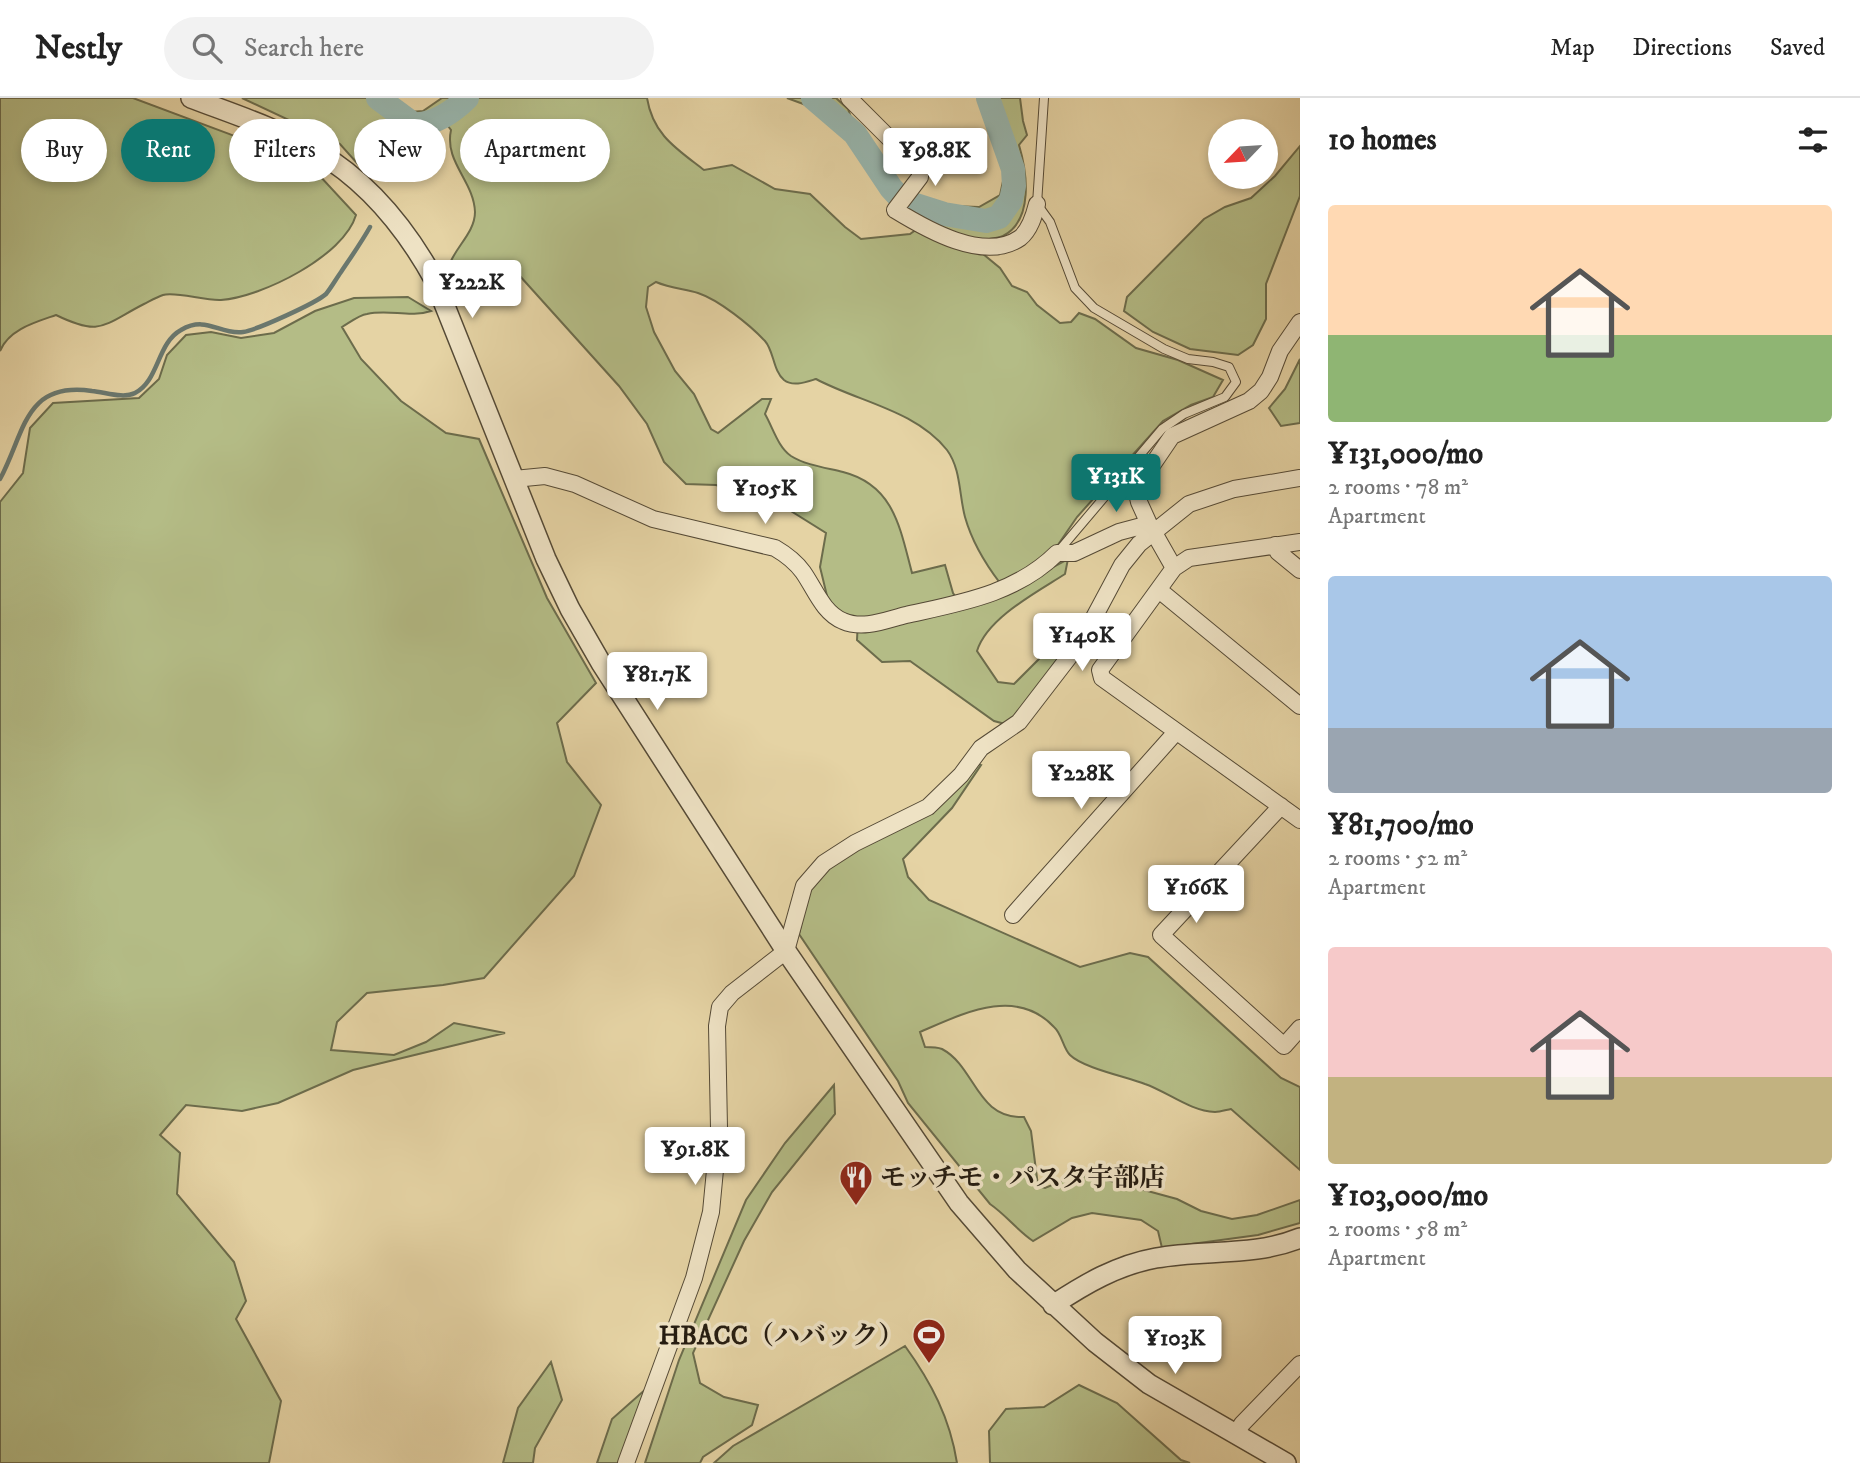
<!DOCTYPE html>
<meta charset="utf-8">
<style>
body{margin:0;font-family:"IM FELL DW Pica","Noto Serif JP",serif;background:#f2f2f2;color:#222;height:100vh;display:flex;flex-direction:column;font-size:26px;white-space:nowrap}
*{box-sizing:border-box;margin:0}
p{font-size:23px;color:#767676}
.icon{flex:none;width:38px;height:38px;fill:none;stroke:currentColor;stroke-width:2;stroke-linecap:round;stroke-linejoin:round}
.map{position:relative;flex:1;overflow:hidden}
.side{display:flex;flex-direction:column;background:#fff;width:560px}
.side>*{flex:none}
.guide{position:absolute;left:21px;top:21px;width:665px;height:63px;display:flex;gap:14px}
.needle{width:46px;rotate:245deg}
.buttons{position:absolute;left:1208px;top:21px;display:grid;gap:14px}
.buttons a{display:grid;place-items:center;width:70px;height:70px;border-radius:50%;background:#fff;box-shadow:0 4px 10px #0003;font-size:35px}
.price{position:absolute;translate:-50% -60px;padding:0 16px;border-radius:7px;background:#fff;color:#222;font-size:23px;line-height:46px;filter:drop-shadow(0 2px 4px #0008)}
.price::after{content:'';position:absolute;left:50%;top:42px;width:21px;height:16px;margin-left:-10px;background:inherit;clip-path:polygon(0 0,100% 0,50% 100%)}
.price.active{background:#0f766e;color:#fff}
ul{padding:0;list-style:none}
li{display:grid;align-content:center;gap:14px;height:371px;padding:0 28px}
li span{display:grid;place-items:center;height:217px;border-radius:7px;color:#555}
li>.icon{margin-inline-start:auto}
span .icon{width:126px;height:126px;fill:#fffc;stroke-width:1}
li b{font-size:30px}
h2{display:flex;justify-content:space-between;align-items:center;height:84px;padding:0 28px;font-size:30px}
.pill{padding:0 24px;border-radius:32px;background:#fff;box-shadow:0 4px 10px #0003;font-size:24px;line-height:63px}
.pill.active{background:#0f766e;color:#fff}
header{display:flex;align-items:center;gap:42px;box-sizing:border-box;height:98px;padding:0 35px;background:#fff;border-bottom:2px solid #e0e0e0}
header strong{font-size:33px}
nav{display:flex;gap:38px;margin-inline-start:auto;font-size:24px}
.search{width:490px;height:63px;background:#f2f2f2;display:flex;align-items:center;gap:18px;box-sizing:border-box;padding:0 24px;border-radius:38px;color:#767676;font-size:26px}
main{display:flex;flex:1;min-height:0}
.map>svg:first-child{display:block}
.green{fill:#b4bc86;stroke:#6c6c4c;stroke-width:2}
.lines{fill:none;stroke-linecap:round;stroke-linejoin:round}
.stream{stroke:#6a786f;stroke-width:4.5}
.river{stroke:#98b6ae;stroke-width:24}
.service-casing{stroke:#554a36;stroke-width:10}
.minor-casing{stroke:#554a36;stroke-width:18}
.tertiary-casing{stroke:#554a36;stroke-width:22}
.service{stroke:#eee2c4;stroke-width:8}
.minor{stroke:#eee2c4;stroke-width:16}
.tertiary{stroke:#eee2c4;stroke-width:19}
.labels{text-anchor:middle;stroke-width:7;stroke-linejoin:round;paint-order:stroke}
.poi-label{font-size:26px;font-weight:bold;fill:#251c11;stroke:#eee2c4;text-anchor:start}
</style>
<header>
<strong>Nestly</strong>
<div class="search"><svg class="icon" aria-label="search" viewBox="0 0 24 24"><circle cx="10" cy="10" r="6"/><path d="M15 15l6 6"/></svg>Search here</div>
<nav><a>Map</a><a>Directions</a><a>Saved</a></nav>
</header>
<main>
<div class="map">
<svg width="1300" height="1365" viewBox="0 0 1300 1365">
<rect width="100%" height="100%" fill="#e5d3a4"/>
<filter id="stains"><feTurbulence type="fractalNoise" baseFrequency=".00286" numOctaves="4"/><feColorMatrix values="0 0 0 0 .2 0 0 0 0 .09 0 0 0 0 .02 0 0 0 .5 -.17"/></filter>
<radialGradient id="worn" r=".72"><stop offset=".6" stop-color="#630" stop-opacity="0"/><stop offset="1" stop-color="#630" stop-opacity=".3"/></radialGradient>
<path class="green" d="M 0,0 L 133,0 L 280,55 L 319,77 L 356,117 C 344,158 262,199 221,202 C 205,203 175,193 163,197 C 157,199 150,203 144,206 C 103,227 101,239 56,217 C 36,224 9,231 0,253 Z
M 242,0 L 367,0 L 398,21 L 408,49 L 399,78 L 384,80 L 364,73 L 340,46 Z
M 442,0 L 647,0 C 653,37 677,51 704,72 L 732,67 L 775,91 L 810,96 L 845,129 L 861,141 L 910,136 L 928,123 L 927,107 L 979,109 L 1000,97 L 1005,74 L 992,0 L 1020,0 L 1023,23 L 1027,37 L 1019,47 C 1027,74 1034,122 1003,138 C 997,141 988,141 981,142 L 977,151 L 1000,170 L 1012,188 L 1027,194 L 1037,207 L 1060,225 L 1071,224 L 1079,215 L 1095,221 L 1136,250 L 1178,262 L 1223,282 L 1213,299 L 1191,307 L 1163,323 L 1077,419 L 1053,454 L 1035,469 L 1000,485 C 984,464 972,444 965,419 C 959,397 961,371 947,352 C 915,312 859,304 816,281 C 806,284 793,289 784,282 C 773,273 774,253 765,243 C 750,227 719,202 698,195 C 684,191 670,190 656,184 L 648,189 L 646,209 L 654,234 L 675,273 L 694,296 L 711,331 L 718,335 L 762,301 L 771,301 L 765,316 C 773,330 778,349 791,358 C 805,367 827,370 843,374 C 894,387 900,430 912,475 L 945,467 L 953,495 L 964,511 L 1027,483 L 1068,461 L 1065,476 C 1037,494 987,520 977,553 L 998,584 L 1014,586 L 1071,529 L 1081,532 L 1009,627 L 994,623 L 910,563 L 882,564 L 857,542 L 858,521 L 842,520 L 828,502 L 820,469 L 826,435 L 786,410 L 716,387 L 686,386 L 664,364 L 647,326 L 619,288 L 510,167 L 496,164 L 457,179 L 451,163 C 458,147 475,133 475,114 C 474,83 444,64 451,32 L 441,19 C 428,22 418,24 408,14 L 423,13 Z
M 787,0 L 836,0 L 848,11 L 852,22 L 841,29 L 806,7 Z
M 1300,48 L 1300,98 L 1266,186 L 1266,221 L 1253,247 L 1238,257 L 1190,251 L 1153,234 L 1124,213 L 1127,199 L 1204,121 L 1225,109 L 1251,100 L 1275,78 Z
M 408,199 L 431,213 C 410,220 389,211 367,216 C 359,217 349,225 342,229 L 361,261 L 401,303 L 446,335 L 479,341 L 547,500 L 596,585 L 557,625 L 567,664 L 601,707 L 574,778 L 484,880 L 443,887 L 367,895 L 337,924 L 331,952 L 394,957 L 426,944 L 454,925 L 505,935 L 353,972 L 278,1005 L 242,1013 L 186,1007 L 160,1037 L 180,1055 L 177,1096 L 234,1164 L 246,1203 L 236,1221 L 281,1303 L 269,1365 L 0,1365 L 0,404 L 23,375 L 30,330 L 53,305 L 139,300 L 159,281 L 167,257 L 186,237 L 211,234 L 241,240 L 274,235 L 315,213 L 354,200 Z
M 1300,261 L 1300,325 L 1281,328 L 1269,310 L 1285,291 Z
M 977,666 L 981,667 L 952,710 L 903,761 L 908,779 L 929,802 L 1080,869 L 1130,855 L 1148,859 L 1281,980 L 1300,989 L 1300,1072 L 1231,1011 C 1226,1012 1220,1014 1215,1014 C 1190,1013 1168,994 1145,986 C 1127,979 1083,970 1070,957 C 1063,950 1062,936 1054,929 C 1016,888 962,916 920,934 L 925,949 C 930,949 937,949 942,951 C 976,969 976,1021 1024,1019 L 1031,1033 L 1038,1088 L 1045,1090 L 1074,1078 L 1096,1079 L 1177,1101 L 1201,1113 L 1232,1121 L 1257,1117 L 1300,1102 L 1300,1125 L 1258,1137 L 1162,1150 L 1158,1133 L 1141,1122 L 1092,1115 L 1072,1120 L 1033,1143 C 1017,1132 1006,1117 990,1106 L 908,1005 L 898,983 L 799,836 L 806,803 L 816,780 Z
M 834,987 L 835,1016 L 772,1094 L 744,1143 L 693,1255 L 700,1285 L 724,1299 L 758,1307 L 752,1327 L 703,1359 L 700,1365 L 645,1365 L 679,1262 L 746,1102 L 785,1045 Z
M 905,1248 C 931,1284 950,1320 957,1365 L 714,1365 L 733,1348 Z
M 551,1264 L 562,1302 L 535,1350 L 533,1365 L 503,1365 L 518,1310 Z
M 1079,1287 L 1117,1305 L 1181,1362 L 1190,1365 L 990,1365 L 989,1333 L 1006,1311 L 1044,1309 Z
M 647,1290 L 621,1365 L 597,1365 L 612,1321 Z"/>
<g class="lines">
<path class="stream" d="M 393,81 L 413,26
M 0,381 C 25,335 24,283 92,293 C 105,294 123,301 135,295 C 159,283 157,245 181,232 C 207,217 219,237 243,234 C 257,232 316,205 326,196 C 331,190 336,181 341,174 C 351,159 361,145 370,129"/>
<path class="river" d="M 378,0 L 413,26 C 433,28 454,13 467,0
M 813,0 L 855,36 L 891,90 L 903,103 L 944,116 L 986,123 L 999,119 L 1011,102 L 1014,88 L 1013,71 L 988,0"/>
<defs>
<path id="service" d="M 1044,0 L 1037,106 L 1050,124 L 1075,190 L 1094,210 L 1164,251 L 1188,261 L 1213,264 L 1229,269 L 1236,284 L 1225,299 L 1184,316 L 1162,331 L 1057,455"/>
<path id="minor" d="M 849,0 L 891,42 L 901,43 L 920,66 L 920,79 L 895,112 C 926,131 984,165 1020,140 C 1030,132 1034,118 1037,106
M 514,381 L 545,378 L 575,386 L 653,421 L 775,450 C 787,457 795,463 803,474 C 815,491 823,515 843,523 C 863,532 886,522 906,517 C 960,505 1016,496 1057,455 L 1074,455 L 1119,434 L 1149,426 L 1174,470
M 1149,426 L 1139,404 L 1136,391 L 1172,338 L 1249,303 L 1261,293 L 1270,279 L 1280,253 L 1300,224
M 1300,444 L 1189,460 L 1174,470 L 1100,572 L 1102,580 L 1300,722
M 1275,447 L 1278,454 L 1300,472
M 1159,492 L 1300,608
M 1281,708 L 1161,837 L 1284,948 L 1300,930
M 1013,817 L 1176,634
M 1236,1336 L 1242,1326 L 1300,1266
M 626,1365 L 694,1180 L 711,1114 L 719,1030 L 717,928 L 720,909 L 732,895 L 786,853 L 804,788 L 824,765 L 855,745 L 928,709 L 961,677 L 981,650 L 1019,624 L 1069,559 L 1091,525 L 1122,467 L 1139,446 L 1189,406 L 1234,391 L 1300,380"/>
<path id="tertiary" d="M 191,0 C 233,16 277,30 316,53 C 369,84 406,130 435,183 L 546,461 L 570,511 L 601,565 L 786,853 L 959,1105 L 1017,1172 L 1095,1244 L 1149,1286 L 1286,1365
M 1053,1207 C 1085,1186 1117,1167 1156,1160 C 1203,1151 1254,1159 1300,1140"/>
</defs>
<use href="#service" class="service-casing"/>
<use href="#minor" class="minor-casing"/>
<use href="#tertiary" class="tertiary-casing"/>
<use href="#service" class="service"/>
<use href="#minor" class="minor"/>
<use href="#tertiary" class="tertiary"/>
</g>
<defs>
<symbol id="restaurant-pin" viewBox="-11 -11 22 30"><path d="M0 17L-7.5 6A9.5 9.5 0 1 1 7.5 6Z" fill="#8f2418" stroke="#eee2c4"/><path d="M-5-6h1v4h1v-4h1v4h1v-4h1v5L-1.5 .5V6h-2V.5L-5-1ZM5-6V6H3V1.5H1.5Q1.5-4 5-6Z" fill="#fff"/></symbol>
<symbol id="stadium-pin" viewBox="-11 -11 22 30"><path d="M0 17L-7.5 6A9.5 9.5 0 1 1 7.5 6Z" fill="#8f2418" stroke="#eee2c4"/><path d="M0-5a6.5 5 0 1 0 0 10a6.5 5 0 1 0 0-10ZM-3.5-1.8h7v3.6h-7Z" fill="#fff"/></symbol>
</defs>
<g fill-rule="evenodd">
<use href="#restaurant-pin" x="837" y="1060" width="38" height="52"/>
<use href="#stadium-pin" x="910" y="1218" width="38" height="52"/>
</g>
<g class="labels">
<g class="poi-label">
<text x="880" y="1088">モッチモ・パスタ宇部店</text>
<text x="904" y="1246" text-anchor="end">HBACC（ハバック）</text>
</g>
</g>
<rect width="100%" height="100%" filter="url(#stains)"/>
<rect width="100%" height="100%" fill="url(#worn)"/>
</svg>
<div class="buttons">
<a><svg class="needle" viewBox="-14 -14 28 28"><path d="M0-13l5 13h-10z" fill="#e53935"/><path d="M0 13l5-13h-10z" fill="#767676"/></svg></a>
</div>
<b class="price" style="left:935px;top:90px">¥98.8K</b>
<b class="price" style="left:472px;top:222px">¥222K</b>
<b class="price active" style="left:1116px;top:416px">¥131K</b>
<b class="price" style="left:765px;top:428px">¥105K</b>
<b class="price" style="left:1082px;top:575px">¥140K</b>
<b class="price" style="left:657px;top:614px">¥81.7K</b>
<b class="price" style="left:1081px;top:713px">¥228K</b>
<b class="price" style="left:1196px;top:827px">¥166K</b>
<b class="price" style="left:695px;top:1089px">¥91.8K</b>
<b class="price" style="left:1175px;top:1278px">¥103K</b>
<div class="guide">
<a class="pill">Buy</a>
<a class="pill active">Rent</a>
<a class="pill">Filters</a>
<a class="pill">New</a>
<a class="pill">Apartment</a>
</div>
</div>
<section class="side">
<h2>10 homes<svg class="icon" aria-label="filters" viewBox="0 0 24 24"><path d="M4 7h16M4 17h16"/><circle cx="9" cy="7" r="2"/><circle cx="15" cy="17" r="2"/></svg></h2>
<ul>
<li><span style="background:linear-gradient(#ffd9b3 60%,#8fb573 0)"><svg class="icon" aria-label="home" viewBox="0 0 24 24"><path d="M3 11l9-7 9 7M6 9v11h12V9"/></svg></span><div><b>¥131,000/mo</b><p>2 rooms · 78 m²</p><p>Apartment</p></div></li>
<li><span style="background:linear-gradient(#a9c7e8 70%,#9aa5b1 0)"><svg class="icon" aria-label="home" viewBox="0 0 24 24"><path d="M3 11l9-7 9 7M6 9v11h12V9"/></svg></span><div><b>¥81,700/mo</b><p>2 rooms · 52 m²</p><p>Apartment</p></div></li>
<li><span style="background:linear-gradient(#f6c9c9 60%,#c2b280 0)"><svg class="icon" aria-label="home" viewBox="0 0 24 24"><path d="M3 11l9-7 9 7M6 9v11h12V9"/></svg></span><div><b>¥103,000/mo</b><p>2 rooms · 58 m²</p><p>Apartment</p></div></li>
</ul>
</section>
</main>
